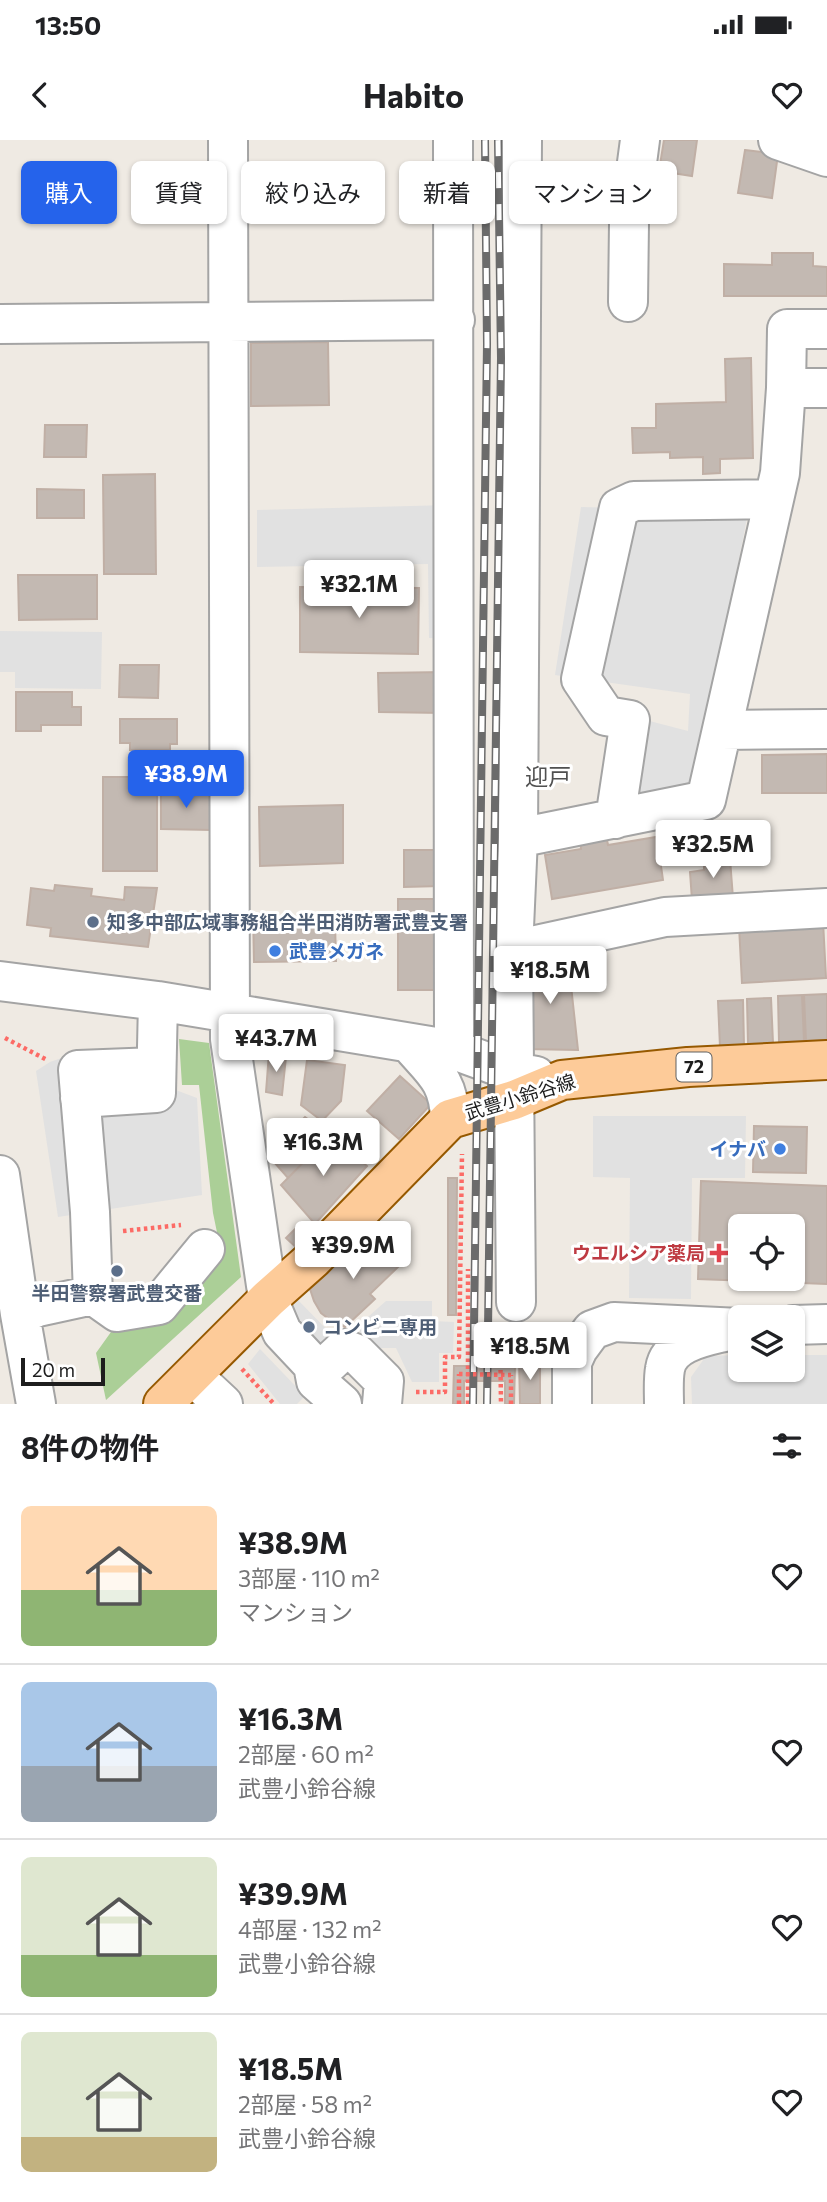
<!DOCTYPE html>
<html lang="ja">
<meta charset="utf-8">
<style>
body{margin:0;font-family:Commissioner,"Noto Sans JP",sans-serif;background:#f2f2f2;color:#202124;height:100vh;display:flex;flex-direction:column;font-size:26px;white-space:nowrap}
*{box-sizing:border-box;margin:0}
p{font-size:23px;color:#757577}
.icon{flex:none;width:38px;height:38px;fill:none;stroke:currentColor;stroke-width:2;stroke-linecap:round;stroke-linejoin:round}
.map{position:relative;height:1264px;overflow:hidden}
.sheet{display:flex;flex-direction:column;background:#fff;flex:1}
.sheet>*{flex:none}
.guide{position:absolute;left:21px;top:21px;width:786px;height:63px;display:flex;gap:14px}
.fabs{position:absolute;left:728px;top:1074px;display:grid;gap:14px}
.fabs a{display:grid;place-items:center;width:77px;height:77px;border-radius:10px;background:#fff;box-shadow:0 2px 5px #0004;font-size:35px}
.scale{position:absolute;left:21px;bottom:18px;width:84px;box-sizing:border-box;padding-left:7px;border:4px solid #1d1d1d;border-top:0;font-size:19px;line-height:24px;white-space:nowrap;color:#1d1d1d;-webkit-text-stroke:5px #fff;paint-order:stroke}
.price{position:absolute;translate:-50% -60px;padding:0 16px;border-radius:7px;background:#fff;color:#222;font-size:23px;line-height:46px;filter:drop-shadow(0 2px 4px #0008)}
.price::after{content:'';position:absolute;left:50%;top:42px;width:21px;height:16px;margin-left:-10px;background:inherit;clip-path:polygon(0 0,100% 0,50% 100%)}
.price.selected{background:#2563eb;color:#fff}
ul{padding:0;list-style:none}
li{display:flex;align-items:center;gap:21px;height:175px;padding:0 21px}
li+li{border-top:2px solid #e0e0e0}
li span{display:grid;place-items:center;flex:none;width:196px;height:140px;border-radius:10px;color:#555}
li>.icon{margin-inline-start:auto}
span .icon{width:84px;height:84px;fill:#fffc;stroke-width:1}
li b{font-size:30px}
h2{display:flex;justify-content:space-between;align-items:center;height:84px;padding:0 21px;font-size:30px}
.tag{padding:0 24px;border-radius:10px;background:#fff;box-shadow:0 2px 5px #0004;font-size:24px;line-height:63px}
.tag.selected{background:#2563eb;color:#fff}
.status{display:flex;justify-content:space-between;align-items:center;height:49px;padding:0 35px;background:#fff;direction:ltr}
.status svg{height:19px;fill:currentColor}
header{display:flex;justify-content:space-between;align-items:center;height:91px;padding:0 21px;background:#fff;font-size:32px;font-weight:700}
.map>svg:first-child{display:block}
.forest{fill:#abcf97}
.parking{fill:#e1e1e1}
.building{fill:#c3b9b2;stroke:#c0afa5;stroke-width:2;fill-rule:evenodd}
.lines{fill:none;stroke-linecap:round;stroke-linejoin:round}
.minor-casing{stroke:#a4a4a4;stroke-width:42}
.major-casing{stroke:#965900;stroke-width:42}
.path{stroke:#fc6b66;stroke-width:4.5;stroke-dasharray:3.5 3.5;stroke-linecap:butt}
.minor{stroke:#fff;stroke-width:38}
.major{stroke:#fdcb99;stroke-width:38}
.rail-casing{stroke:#6b6b6b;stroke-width:8}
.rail{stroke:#fff;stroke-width:5;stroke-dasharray:16;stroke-linecap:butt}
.path-bridge{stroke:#fc6b66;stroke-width:4.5;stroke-dasharray:3.5 3.5;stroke-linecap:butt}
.service-dot{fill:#5c6f8a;stroke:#fff;stroke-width:2.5}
.shop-dot{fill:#3f7fe0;stroke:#fff;stroke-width:2.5}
.health-dot{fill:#e0444e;stroke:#fff;stroke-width:2.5}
.labels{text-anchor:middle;stroke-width:6;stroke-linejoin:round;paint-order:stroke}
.shield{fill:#fff;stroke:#616161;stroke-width:2}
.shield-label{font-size:18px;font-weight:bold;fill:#1d1d1d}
.service-label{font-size:19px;font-weight:bold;fill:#4e5e75;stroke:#fff;text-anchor:start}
.shop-label{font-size:19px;font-weight:bold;fill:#366cbe;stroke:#fff;text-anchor:start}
.street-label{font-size:19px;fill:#1d1d1d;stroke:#fff}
.health-label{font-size:19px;font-weight:bold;fill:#be3a42;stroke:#fff;text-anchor:end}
.quarter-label{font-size:23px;fill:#505050;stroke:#fff}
</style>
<div class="status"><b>13:50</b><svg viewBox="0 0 49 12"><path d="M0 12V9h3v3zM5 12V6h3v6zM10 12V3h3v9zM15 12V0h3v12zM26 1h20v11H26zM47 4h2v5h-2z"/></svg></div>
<header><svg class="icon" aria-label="back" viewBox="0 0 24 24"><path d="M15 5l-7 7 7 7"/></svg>Habito<svg class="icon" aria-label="heart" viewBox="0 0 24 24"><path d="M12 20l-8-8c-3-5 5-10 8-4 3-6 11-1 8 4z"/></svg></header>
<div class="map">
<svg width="827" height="1264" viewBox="0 0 827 1264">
<rect width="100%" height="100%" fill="#efeae3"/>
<path class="forest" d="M 179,899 L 209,903 L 241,1137 L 106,1260 L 96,1213 L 116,1185 L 220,1107 L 213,1073 L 199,945 L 182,945 Z"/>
<path class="parking" d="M 750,363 L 693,653 L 625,662 L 638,578 L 688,591 L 690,554 L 555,535 L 581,367 L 619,368 Z
M 449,365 L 452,499 L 429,498 L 428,424 L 257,427 L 257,370 Z
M 0,491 L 102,492 L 101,549 L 15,548 L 15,532 L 0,532 Z
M 79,912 L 176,931 L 173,949 L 197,958 L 202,1055 L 58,1077 L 36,931 L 50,922 Z
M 593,976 L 746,976 L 745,1038 L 692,1038 L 691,1159 L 629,1158 L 630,1038 L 593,1037 Z
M 298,1160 L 335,1198 L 320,1213 L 282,1175 Z
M 386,1161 L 432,1161 L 432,1181 L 454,1182 L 453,1213 L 439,1213 L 439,1242 L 412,1242 L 396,1208 L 360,1208 L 360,1184 Z
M 260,1209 L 305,1256 L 297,1264 L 280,1264 L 248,1224 Z
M 740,1215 L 740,1230 L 793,1230 L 793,1215 L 827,1215 L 827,1264 L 692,1264 L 691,1237 L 706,1216 Z"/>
<path class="building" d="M 664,0 L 697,0 L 692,36 L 659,31 Z
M 745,10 L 778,14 L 772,58 L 738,53 Z
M 772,113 L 813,113 L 813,126 L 827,127 L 827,156 L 724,156 L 724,124 L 772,125 Z
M 328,202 L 329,265 L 251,266 L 251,203 Z
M 751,218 L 753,318 L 720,319 L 720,333 L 703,334 L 703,317 L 670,318 L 670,312 L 633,313 L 632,288 L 656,288 L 656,264 L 726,262 L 725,219 Z
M 45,285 L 87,285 L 86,317 L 44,317 Z
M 155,334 L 156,434 L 104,434 L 103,335 Z
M 37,349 L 84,350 L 84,378 L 37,378 Z
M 18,435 L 97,435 L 97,479 L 19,480 Z
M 300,447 L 419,448 L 418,514 L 300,512 Z
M 120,525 L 159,525 L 158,558 L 119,557 Z
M 445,532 L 443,573 L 379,572 L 378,533 Z
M 16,552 L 72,552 L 72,567 L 81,567 L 81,585 L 41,585 L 41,591 L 16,591 Z
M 120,579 L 177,579 L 177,604 L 170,604 L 170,610 L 130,610 L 130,603 L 120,603 Z
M 827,614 L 827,653 L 762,653 L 762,615 Z
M 103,637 L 157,637 L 157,731 L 103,731 Z
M 161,649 L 211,650 L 211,690 L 161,689 Z
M 343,665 L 343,723 L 260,726 L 259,667 Z
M 606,695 L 608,705 L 662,696 L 666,718 L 660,719 L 663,740 L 552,759 L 545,715 L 581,709 L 580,699 Z
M 404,710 L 441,710 L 441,746 L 404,747 Z
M 704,718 L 730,719 L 733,758 L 692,760 L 690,732 L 704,730 Z
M 55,745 L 92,749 L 91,756 L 124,760 L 125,747 L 157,748 L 148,807 L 50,796 L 51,788 L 27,785 L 31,748 L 54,751 Z
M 398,759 L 440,759 L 440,850 L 398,850 Z
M 253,773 L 273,773 L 273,783 L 335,782 L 336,821 L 254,822 Z
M 823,781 L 826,838 L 742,843 L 739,786 Z
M 568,818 L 578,910 L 524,909 L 528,820 Z
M 827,854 L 827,900 L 806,901 L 804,855 Z
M 802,855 L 804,901 L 779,902 L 778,856 Z
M 771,858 L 773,903 L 748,904 L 747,859 Z
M 743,860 L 744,906 L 720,907 L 718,861 Z
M 269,913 L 286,917 L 282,955 L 266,952 Z
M 307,920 L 345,925 L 341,961 L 322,981 L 301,965 Z
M 400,936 L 431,964 L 399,999 L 367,971 Z
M 305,977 L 330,995 L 288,1038 L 267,1014 Z
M 754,986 L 807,987 L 806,1033 L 753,1032 Z
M 330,995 L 367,1026 L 315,1084 L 281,1045 Z
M 448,1038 L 457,1038 L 456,1175 L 448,1175 Z
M 701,1041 L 827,1046 L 827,1144 L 698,1139 ZM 740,1087 L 793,1087 L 793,1139 L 740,1139 Z
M 297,1087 L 309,1097 L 298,1109 L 286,1098 Z
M 363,1090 L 398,1127 L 370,1154 L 375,1159 L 345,1187 L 333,1182 L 321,1173 L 314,1161 L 310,1149 L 350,1111 L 346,1106 Z
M 540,1219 L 540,1264 L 520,1264 L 519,1220 Z
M 454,1226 L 515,1226 L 514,1264 L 505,1264 L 505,1241 L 464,1241 L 464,1264 L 453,1264 Z"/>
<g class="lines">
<defs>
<path id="minor" d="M 228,0 L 230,899 L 268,1159 L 282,1192 L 313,1225 L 316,1241 L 342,1264
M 453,0 L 454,910
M 778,0 L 827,17
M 628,162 L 629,83 L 640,0
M 0,184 L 455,180
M 786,248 L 827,248
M 722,590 L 827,589
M 615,679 L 630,580 L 606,576 L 581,539 L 619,368 L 634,361 L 774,359
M 518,698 L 706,660 L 780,333 L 786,248 L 787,189 L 827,189
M 513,810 L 665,777 L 827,768
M 0,841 L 158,861 L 454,910 L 514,932 L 536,936
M 409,903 C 433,931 449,940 450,979
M 80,958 L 156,953 L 158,861
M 0,1035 L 20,1174 L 36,1264
M 93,1155 L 117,1172 L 159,1165 L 205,1109
M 516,1162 L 513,810 L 518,698 L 522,0
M 20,1174 L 38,1167 L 93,1155 L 90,1072 L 78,930 L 156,927
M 793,1185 L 827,1184
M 313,1225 L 329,1223 L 344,1209 L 357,1214 L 384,1241 L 382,1264
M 193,1236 L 223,1264
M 572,1264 L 572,1222 L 578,1209 L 592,1190 L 614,1182 L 740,1188
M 664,1264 C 664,1253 663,1240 665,1229 C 669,1203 703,1197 724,1192"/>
<path id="major" d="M 163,1264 L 268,1159 L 313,1119 L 450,979 L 514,960 L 562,940 L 688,927 L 827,920"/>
</defs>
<use href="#minor" class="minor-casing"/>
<use href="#major" class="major-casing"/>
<path class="path" d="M 5,898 L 47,920
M 123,1091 L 181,1085
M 500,1188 L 501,1264
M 242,1229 L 274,1264
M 416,1252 L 445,1252 L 445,1217 L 459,1217 L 462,1014
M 459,1264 L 459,1234
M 468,1264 L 468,1129
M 511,1264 L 511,1235"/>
<use href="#minor" class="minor"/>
<use href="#major" class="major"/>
<defs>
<path id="rail" d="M 473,1264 L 487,204 L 485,0
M 487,1264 L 501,218 L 498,0"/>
</defs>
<use href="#rail" class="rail-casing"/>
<use href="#rail" class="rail"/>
<path class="path-bridge" d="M 459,1234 L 511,1235"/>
</g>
<g class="service-dot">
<circle cx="93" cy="782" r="7"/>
<circle cx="117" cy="1131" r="7"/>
<circle cx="309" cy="1187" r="7"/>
</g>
<g class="shop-dot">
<circle cx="275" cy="811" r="7"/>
<circle cx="780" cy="1009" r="7"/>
</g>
<path class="health-dot" d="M715.5 1102.5h7v7h7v7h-7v7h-7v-7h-7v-7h7z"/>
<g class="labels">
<rect class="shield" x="676.5" y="912.5" width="35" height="29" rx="5"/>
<g class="shield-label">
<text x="694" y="933">72</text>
</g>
<g class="service-label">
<text x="107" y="789">知多中部広域事務組合半田消防署武豊支署</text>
<text x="117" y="1160" text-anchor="middle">半田警察署武豊交番</text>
<text x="323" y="1194">コンビニ専用</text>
</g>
<g class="shop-label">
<text x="289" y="818">武豊メガネ</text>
<text x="766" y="1016" text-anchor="end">イナバ</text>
</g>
<g class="street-label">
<text transform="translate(520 957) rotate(-17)" y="7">武豊小鈴谷線</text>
</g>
<g class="health-label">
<text x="705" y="1120">ウエルシア薬局</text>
</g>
<g class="quarter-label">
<text x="548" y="645">迎戸</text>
</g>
</g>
</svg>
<div class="fabs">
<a><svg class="icon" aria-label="locate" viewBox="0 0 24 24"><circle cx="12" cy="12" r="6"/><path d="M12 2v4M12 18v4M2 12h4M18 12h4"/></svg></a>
<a><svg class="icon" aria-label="layers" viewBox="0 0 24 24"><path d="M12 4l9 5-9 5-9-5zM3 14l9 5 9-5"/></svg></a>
</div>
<div class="scale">20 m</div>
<b class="price" style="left:359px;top:480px">¥32.1M</b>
<b class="price selected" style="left:186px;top:670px">¥38.9M</b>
<b class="price" style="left:713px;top:740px">¥32.5M</b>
<b class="price" style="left:550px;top:866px">¥18.5M</b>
<b class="price" style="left:276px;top:934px">¥43.7M</b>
<b class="price" style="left:323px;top:1038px">¥16.3M</b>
<b class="price" style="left:353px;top:1141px">¥39.9M</b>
<b class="price" style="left:530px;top:1242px">¥18.5M</b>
<div class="guide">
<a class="tag selected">購入</a>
<a class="tag">賃貸</a>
<a class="tag">絞り込み</a>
<a class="tag">新着</a>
<a class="tag">マンション</a>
</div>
</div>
<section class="sheet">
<h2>8件の物件<svg class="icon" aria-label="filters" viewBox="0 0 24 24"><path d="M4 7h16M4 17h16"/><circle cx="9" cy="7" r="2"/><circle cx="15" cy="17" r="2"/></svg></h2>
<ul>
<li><span style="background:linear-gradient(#ffd9b3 60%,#8fb573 0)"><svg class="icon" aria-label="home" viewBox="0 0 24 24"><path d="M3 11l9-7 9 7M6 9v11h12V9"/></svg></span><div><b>¥38.9M</b><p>3部屋 · 110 m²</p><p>マンション</p></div><svg class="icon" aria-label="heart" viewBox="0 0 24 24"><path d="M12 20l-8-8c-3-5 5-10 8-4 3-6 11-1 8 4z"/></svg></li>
<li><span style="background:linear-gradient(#a9c7e8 60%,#9aa5b1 0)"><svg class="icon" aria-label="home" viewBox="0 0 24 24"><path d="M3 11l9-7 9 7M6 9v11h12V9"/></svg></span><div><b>¥16.3M</b><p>2部屋 · 60 m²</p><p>武豊小鈴谷線</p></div><svg class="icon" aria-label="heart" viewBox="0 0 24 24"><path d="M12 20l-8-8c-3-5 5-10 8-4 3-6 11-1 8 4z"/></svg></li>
<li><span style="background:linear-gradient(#dfe7d0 70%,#8fb573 0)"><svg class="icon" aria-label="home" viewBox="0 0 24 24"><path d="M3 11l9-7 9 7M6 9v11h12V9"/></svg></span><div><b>¥39.9M</b><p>4部屋 · 132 m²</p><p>武豊小鈴谷線</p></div><svg class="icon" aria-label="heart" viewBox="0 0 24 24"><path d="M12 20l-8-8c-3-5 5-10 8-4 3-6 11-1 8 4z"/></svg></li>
<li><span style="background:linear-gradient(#dfe7d0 75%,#c2b280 0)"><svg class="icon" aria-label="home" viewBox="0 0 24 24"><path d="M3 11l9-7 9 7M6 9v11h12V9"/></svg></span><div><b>¥18.5M</b><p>2部屋 · 58 m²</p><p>武豊小鈴谷線</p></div><svg class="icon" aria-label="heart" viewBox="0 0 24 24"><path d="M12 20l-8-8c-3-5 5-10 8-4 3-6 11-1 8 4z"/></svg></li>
</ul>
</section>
